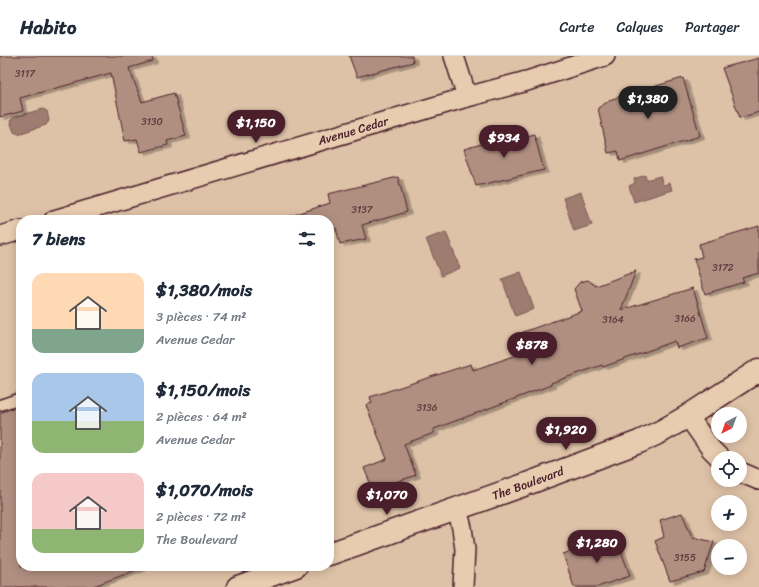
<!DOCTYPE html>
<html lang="fr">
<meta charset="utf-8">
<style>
body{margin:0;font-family:Sriracha,sans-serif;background:#f2f2f3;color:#1f2937;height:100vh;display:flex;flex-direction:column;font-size:15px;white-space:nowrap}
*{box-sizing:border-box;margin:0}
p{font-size:13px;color:#747a83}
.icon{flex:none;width:22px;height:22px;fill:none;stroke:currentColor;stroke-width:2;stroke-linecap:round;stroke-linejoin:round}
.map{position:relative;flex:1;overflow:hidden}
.side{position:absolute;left:16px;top:159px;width:318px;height:356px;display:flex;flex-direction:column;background:#fff;border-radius:16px;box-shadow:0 2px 10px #0003}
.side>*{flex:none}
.needle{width:26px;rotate:221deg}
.fabs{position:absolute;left:711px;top:351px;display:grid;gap:8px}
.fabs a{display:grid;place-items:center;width:36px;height:36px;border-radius:50%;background:#fff;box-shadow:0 2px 10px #0003;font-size:20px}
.price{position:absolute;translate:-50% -34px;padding:0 9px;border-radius:14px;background:#4a1f2b;color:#fff;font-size:13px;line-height:26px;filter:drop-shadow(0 1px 2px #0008)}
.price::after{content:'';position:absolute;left:50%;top:24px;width:12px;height:9px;margin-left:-6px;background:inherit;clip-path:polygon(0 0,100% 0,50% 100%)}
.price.active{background:#222;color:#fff}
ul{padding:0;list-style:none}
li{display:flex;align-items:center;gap:12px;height:100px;padding:0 16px}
li span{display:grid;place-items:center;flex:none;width:112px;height:80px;border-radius:12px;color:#555}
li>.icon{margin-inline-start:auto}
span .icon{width:48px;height:48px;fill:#fffc;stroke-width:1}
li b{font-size:17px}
h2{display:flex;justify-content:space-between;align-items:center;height:48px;padding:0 16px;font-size:17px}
header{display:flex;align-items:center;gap:24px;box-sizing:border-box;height:56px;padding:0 20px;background:#fff;border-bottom:1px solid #e0e1e3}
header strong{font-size:19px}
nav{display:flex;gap:22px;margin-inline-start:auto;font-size:14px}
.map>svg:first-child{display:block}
.water{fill:#9e7b70;stroke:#7c5654}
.building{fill:#b08f80;stroke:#4a1f2b;filter:url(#shadow)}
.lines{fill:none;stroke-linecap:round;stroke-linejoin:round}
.service-casing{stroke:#4a1f2b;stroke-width:13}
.minor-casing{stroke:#4a1f2b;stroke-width:22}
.secondary-casing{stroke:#4a1f2b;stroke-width:25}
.service{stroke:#e8ccaf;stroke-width:10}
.minor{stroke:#e8ccaf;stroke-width:19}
.secondary{stroke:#e8ccaf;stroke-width:22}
.labels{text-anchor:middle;stroke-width:3.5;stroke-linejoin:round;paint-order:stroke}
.number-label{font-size:10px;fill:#643b40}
.street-label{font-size:12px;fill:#4a1f2b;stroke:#e8ccaf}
</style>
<header>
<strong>Habito</strong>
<nav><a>Carte</a><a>Calques</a><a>Partager</a></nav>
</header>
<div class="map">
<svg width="759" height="531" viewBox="0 0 759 531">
<defs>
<filter id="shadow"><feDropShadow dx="4.5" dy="2.5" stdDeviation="0" flood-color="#0004"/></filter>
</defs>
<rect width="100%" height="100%" fill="#dec2a7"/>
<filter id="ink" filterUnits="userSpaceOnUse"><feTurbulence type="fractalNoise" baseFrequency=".025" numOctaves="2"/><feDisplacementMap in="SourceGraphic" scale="8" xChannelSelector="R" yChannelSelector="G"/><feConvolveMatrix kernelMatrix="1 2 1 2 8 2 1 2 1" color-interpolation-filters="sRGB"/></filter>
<g filter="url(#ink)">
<path class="water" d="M 43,53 L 47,55 L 49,65 L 46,69 L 18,78 L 14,76 L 10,65 L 14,61 Z
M 645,119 L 646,124 L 660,120 L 663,129 L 670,127 L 672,134 L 634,146 L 629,130 L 635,127 L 634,123 Z
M 581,136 L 592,169 L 574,175 L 563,142 Z
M 446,176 L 460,212 L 441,220 L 426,183 Z
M 521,216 L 534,253 L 515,260 L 502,223 Z"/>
<path class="building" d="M 0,0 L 152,0 L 153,5 L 129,12 L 142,46 L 174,37 L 186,80 L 167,85 L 168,89 L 141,96 L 137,83 L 125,85 L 111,17 L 20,42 L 23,55 L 0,61 Z
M 349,0 L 412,0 L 413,6 L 357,21 Z
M 759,2 L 759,56 L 740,62 L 722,12 Z
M 683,22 L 700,80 L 620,105 L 618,95 L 608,97 L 598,52 L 612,43 Z
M 534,78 L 544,114 L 476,130 L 464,93 L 513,79 L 516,84 Z
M 398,121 L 407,156 L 362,169 L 366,183 L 340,188 L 336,172 L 329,174 L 329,164 L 288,164 L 288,161 L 330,147 L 328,138 Z
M 759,170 L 759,217 L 742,222 L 744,226 L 705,238 L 694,203 L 702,201 L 699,188 Z
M 636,215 L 621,254 L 693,232 L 708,282 L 677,292 L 675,285 L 603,311 L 602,309 L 551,327 L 551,329 L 434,373 L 434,377 L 404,388 L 416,419 L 373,434 L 364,412 L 387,403 L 366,349 L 372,347 L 370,341 L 452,314 L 471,308 L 473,314 L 529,295 L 523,276 L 582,255 L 574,233 L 580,226 L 588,224 L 596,230 Z
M 21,349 L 21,510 L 142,510 L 142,512 L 91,531 L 0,531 L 0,357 Z
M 682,457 L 692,481 L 714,486 L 704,516 L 670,525 L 655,485 L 664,481 L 660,464 Z
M 615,478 L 630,520 L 597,531 L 574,531 L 563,498 L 589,489 L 589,487 Z"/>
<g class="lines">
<defs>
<path id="service" d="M 0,349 L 21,342"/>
<g id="minor">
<path d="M 454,0 L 467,41"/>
<path id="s1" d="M 54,164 L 467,41 L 527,25 L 605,0"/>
<path d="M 0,180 L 21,174"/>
<path d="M 688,360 L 711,393 L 720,402"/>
<path d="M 740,416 L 759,424"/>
<path d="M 457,453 L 462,472 L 465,493 L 463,531"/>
</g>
<g id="secondary">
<path id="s2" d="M 329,498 L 524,429 L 639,386 L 662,375 L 688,360 L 759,314"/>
<path d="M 238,531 L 296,510"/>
</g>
</defs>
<use href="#service" class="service-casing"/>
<use href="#minor" class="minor-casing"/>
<use href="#secondary" class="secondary-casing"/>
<use href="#service" class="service"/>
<use href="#minor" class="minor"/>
<use href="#secondary" class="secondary"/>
</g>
</g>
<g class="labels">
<g class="number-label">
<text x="25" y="21">3117</text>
<text x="152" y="69">3130</text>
<text x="362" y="157">3137</text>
<text x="723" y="215">3172</text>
<text x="685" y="266">3166</text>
<text x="613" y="267">3164</text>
<text x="427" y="355">3136</text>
<text x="685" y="505">3155</text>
</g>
<g class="street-label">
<text dy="4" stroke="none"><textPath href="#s1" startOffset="312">Avenue Cedar</textPath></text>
<text dy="4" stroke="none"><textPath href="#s2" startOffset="211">The Boulevard</textPath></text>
</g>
</g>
</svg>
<div class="fabs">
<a><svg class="needle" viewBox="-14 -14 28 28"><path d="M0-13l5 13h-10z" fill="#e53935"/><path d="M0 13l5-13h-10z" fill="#747a83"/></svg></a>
<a><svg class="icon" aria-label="locate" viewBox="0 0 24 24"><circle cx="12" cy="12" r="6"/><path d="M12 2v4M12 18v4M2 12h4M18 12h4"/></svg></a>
<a>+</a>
<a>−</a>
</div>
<b class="price active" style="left:648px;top:64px">$1,380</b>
<b class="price" style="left:256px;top:88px">$1,150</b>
<b class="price" style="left:504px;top:103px">$934</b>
<b class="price" style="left:532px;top:310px">$878</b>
<b class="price" style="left:566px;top:395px">$1,920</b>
<b class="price" style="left:387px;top:460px">$1,070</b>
<b class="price" style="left:597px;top:508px">$1,280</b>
<section class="side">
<h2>7 biens<svg class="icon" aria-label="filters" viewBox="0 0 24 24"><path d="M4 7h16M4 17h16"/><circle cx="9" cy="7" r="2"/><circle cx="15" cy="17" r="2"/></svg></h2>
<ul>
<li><span style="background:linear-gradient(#ffd9b3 70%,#7fa58c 0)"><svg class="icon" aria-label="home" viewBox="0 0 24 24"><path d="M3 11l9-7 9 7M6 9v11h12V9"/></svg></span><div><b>$1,380/mois</b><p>3 pièces · 74 m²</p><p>Avenue Cedar</p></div></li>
<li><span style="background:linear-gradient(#a9c7e8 60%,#8fb573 0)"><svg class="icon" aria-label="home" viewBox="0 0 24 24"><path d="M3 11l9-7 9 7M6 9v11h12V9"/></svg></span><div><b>$1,150/mois</b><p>2 pièces · 64 m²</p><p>Avenue Cedar</p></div></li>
<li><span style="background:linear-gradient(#f6c9c9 70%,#8fb573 0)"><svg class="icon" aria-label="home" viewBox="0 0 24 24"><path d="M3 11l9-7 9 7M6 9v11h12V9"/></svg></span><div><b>$1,070/mois</b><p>2 pièces · 72 m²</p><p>The Boulevard</p></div></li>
</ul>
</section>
</div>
